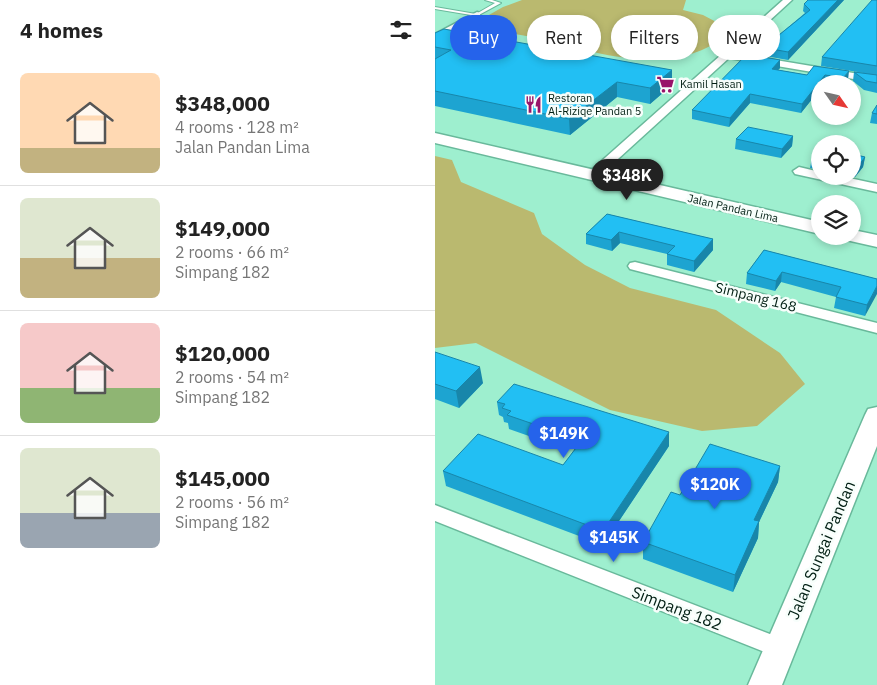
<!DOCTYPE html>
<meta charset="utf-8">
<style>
body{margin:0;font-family:"IBM Plex Sans",sans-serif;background:#f6f6f6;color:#222;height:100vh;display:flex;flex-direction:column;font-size:19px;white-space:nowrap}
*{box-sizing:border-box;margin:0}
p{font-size:16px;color:#767676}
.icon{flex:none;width:28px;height:28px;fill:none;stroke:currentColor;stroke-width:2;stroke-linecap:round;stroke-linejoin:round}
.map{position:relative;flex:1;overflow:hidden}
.drawer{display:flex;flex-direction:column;background:#fff;width:435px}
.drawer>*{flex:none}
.hud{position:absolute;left:15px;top:15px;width:351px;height:45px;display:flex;gap:10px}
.needle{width:32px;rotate:124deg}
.tools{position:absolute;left:376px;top:75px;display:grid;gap:10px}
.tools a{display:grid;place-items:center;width:50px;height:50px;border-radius:50%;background:#fff;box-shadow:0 2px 8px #0003;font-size:25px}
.price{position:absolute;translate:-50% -42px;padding:0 11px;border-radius:18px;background:#2563eb;color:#fff;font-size:16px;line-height:32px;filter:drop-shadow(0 1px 2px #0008)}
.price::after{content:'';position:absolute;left:50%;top:30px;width:15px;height:11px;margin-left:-8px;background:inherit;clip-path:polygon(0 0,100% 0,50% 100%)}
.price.active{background:#222;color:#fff}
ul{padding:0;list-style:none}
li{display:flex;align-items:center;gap:15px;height:125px;padding:0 20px}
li+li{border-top:1px solid #e0e0e0}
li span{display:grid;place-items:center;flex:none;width:140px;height:100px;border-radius:8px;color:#555}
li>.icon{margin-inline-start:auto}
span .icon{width:60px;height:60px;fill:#fffc;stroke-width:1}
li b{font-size:21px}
h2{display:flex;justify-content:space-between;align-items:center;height:60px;padding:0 20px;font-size:21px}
.pill{padding:0 18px;border-radius:22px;background:#fff;box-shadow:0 2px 8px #0003;font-size:18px;line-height:45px}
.pill.active{background:#2563eb;color:#fff}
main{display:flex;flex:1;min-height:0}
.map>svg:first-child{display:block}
.green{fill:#bab96f}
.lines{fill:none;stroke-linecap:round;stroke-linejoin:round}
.lane-casing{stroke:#69b99b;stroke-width:2}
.street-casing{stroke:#69b99b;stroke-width:3}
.secondary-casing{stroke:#69b99b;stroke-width:3}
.lane{fill:#fff;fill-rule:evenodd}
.street{fill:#fff;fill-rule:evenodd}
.secondary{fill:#fff;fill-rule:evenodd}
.wall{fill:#1da4d1}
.shaded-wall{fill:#1886aa}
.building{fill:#22bff3;stroke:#1886aa}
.labels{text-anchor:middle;stroke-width:5;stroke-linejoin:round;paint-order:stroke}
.far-poi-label{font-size:11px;fill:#001e13;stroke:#f7fefb;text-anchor:start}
.far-street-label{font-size:11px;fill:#001e13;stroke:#f7fefb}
.street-label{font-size:14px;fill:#001e13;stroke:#f7fefb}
.near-street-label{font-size:16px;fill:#001e13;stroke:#f7fefb}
</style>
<main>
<section class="drawer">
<h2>4 homes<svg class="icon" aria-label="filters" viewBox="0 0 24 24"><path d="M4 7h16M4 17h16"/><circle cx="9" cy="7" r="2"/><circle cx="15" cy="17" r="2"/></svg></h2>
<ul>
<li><span style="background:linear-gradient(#ffd9b3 75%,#c2b280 0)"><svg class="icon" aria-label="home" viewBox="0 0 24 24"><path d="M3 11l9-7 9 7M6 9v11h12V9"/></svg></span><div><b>$348,000</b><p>4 rooms · 128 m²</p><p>Jalan Pandan Lima</p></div></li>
<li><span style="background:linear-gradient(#dfe7d0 60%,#c2b280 0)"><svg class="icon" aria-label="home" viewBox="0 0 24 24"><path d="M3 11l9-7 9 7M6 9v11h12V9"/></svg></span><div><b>$149,000</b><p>2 rooms · 66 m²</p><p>Simpang 182</p></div></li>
<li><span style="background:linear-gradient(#f6c9c9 65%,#8fb573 0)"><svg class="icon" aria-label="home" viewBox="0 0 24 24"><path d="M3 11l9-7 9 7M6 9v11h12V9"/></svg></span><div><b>$120,000</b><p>2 rooms · 54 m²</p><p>Simpang 182</p></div></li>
<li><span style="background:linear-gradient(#dfe7d0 65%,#9aa5b1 0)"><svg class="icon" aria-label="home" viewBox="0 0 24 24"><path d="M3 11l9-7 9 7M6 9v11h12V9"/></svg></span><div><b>$145,000</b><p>2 rooms · 56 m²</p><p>Simpang 182</p></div></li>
</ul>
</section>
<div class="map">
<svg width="442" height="685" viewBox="0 0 442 685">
<rect width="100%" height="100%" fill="#9eefcf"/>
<path class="green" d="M 87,0 L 251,0 L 248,10 L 268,15 L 285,24 L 282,42 C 227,77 158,51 101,38 C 80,33 58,33 38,24 L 68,7 Z
M 0,156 L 17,160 L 26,182 L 99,213 L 107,234 L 150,265 L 195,288 L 281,310 L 345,353 L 370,384 L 322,426 L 267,431 L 175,410 L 41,343 L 0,348 Z"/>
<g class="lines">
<defs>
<path id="lane" d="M 50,0 L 57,0 L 66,3 L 42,16 L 0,9 L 0,7 L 41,14 L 60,3 Z"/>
<path id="street" d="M 348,0 L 357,0 L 299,53 L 442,77 L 442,83 L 294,58 L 161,179 L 153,179 L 151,176 L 153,173 Z
M 42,12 L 45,13 L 45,17 L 0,41 L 0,34 Z
M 364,167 L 385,172 L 385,176 L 405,176 L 442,184 L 442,192 L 360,174 L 358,171 Z
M 200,262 L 442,323 L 442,333 L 195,269 L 193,266 L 195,263 Z
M 0,505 L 353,641 L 357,648 L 353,655 L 345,658 L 0,521 Z"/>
<path id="secondary" d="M 0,133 L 385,222 L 385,234 L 0,143 Z
M 418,230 L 442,235 L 442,247 L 411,240 L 409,236 L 418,236 Z
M 442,407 L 442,446 L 347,685 L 313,685 L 430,415 L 433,409 Z"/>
</defs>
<use href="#lane" class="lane-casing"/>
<use href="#street" class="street-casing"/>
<use href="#secondary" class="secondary-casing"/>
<use href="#lane" class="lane"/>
<use href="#street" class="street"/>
<use href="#secondary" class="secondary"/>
</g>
<path class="wall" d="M 409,0 L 353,60 L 319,54 L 320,46 L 339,39 L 370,13 L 368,11 L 369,4 Z
M 442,0 L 442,93 L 429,90 L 418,81 L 419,72 L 429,73 L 386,66 L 387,57 Z
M 0,33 L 237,70 L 237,85 L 215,104 L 182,97 L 135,135 L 0,106 Z
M 345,60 L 345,68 L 343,70 L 372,75 L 379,66 L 413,80 L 410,84 L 385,84 L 385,89 L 366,113 L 315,103 L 294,127 L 257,119 L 257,110 Z
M 442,105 L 442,124 L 435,123 L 437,113 Z
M 358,136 L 357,146 L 346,158 L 300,149 L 301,139 Z
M 385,148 L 385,170 L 375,168 L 377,158 Z
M 418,154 L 430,157 L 428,167 L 420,177 L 415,176 L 418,176 Z
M 172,214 L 278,239 L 278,250 L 259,272 L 232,265 L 232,254 L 185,243 L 177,251 L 151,244 L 151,234 Z
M 329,250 L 442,279 L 430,316 L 399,308 L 401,297 L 346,282 L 340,291 L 311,284 L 312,273 Z
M 0,352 L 48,383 L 24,408 L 0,399 Z
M 62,402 L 234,432 L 234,446 L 168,545 L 11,486 L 8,471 L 128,465 L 142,447 L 114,438 L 111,442 L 74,429 L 73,423 L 69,422 L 68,417 L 64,415 Z
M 345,466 L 343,482 L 324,522 L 323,538 L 298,592 L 208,559 L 208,542 L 245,495 Z"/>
<path class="shaded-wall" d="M 403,0 L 409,0 L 353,60 L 353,52 Z
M 345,60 L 345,68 L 336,77 L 337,69 Z
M 237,70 L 237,85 L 215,104 L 215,88 Z
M 414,71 L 413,80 L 410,84 L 408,84 L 408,78 Z
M 390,75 L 389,84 L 385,84 L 385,89 L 366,113 L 367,104 Z
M 182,82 L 182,97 L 135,135 L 134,119 Z
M 315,94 L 315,103 L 294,127 L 295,118 Z
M 358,136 L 357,146 L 346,158 L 347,149 Z
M 430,157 L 428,167 L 420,177 L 422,168 Z
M 184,232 L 185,243 L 177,251 L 176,240 Z
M 278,239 L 278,250 L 259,272 L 259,261 Z
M 347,272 L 346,282 L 340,291 L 341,281 Z
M 442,286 L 442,294 L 430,316 L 432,305 Z
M 45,367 L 48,383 L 24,408 L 21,391 Z
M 113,424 L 114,438 L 111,442 L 110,428 Z
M 234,432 L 234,446 L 168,545 L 168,531 Z
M 345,466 L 343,482 L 324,522 L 323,538 L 298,592 L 300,575 L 319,520 Z"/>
<path class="building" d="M 373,0 L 403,0 L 353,52 L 320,46 L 329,37 L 339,39 L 375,10 L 369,4 Z
M 437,0 L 442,0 L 442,66 L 387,57 Z
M 9,29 L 237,70 L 215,88 L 182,82 L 134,119 L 0,91 L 0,59 L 16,50 L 0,47 L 0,33 Z
M 312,54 L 345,60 L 337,69 L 372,75 L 379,66 L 414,71 L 408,78 L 390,75 L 367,104 L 315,94 L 295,118 L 257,110 Z
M 419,72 L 442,75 L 442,83 L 431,81 Z
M 442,105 L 442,114 L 437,113 Z
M 313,127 L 358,136 L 347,149 L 301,139 Z
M 385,148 L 385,160 L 377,158 Z
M 418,154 L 430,157 L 422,168 L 418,167 Z
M 172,214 L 278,239 L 259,261 L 232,254 L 240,246 L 184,232 L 176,240 L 151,234 Z
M 329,250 L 442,279 L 442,286 L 432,305 L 401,297 L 406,287 L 347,272 L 341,281 L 312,273 Z
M 0,352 L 45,367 L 21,391 L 0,384 Z
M 79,384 L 234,432 L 168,531 L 8,471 L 43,434 L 128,465 L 150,436 L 113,424 L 110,428 L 72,415 L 76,411 L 67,408 L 70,404 L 62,402 Z
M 275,444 L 345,466 L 319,520 L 324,521 L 300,575 L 208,542 L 236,492 L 245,495 Z"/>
<defs>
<symbol id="supermarket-bare" viewBox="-9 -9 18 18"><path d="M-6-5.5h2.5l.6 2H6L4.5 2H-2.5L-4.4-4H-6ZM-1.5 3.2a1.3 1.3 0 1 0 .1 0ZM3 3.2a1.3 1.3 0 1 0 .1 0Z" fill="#98146a" stroke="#f7fefb" stroke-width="2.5" paint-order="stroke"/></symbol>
<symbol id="restaurant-bare" viewBox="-9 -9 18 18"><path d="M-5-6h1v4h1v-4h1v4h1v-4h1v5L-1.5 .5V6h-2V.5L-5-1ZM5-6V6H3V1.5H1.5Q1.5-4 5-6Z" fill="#98146a" stroke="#f7fefb" stroke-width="2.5" paint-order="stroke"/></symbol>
</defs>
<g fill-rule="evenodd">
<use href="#supermarket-bare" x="218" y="72" width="25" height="25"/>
<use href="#restaurant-bare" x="86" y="92" width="25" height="25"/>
</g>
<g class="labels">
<g class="far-poi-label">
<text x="245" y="88">Kamil Hasan</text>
<text x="113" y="102">Restoran<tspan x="113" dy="13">Al-Riziqe Pandan 5</tspan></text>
</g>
<g class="far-street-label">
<text transform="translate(298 208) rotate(13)" y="4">Jalan Pandan Lima</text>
</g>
<g class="street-label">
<text transform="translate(321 297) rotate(14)" y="5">Simpang 168</text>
</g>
<g class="near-street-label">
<text transform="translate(386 550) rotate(-67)" y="6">Jalan Sungai Pandan</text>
<text transform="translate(242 608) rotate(21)" y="6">Simpang 182</text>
</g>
</g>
</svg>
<div class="tools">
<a><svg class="needle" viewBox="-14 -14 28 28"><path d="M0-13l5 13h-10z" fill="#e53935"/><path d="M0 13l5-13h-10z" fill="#767676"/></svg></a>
<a><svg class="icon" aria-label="locate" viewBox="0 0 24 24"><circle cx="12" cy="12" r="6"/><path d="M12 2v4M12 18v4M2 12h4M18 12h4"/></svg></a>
<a><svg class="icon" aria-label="layers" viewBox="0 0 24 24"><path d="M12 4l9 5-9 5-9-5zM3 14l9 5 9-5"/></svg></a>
</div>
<b class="price active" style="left:192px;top:201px">$348K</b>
<b class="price" style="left:129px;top:459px">$149K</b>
<b class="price" style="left:280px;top:510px">$120K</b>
<b class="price" style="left:179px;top:563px">$145K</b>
<div class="hud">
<a class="pill active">Buy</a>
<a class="pill">Rent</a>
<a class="pill">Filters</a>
<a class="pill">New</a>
</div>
</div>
</main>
